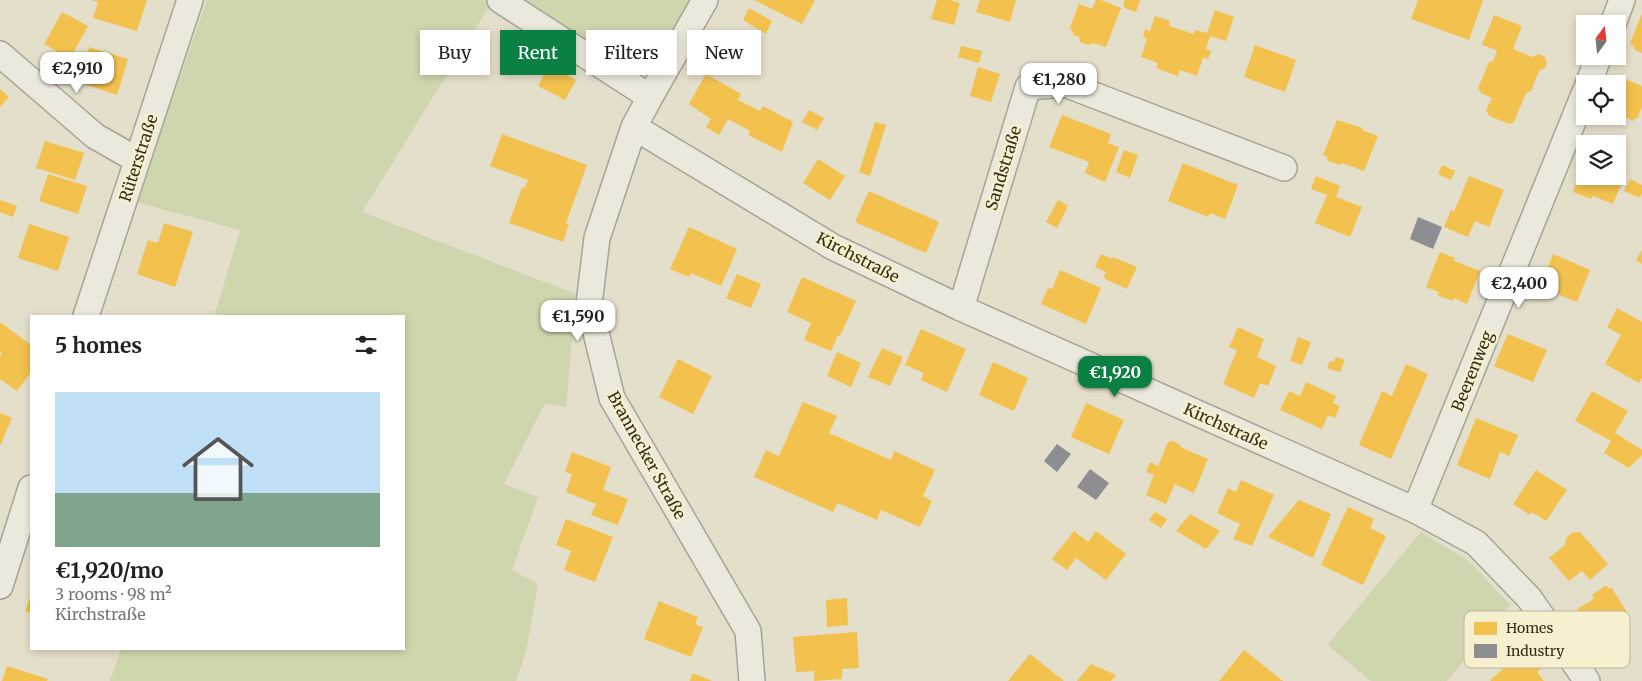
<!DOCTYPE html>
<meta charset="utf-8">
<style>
body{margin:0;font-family:Merriweather,serif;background:#f6f6f6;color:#222;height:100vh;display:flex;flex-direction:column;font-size:19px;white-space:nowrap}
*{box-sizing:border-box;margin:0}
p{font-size:16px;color:#767676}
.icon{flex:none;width:28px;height:28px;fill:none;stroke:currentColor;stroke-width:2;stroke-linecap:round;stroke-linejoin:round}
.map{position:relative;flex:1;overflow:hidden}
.sheet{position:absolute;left:30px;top:315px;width:375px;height:335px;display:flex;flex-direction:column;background:#fff;border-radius:0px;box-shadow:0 2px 8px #0003}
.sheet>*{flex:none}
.top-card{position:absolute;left:420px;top:30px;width:475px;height:45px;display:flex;gap:10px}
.needle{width:32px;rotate:15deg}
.controls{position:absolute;left:1576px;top:15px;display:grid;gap:10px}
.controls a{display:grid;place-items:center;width:50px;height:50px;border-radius:0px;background:#fff;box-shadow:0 2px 8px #0003;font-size:25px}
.price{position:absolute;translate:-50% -42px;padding:0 11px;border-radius:10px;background:#fff;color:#222;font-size:16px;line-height:32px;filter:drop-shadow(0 1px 2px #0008)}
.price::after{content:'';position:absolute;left:50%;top:30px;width:15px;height:11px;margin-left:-8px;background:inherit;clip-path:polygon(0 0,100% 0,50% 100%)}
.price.on{background:#0b8043;color:#fff}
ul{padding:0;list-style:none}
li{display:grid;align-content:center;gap:10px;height:265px;padding:0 25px}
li+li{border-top:1px solid #e0e0e0}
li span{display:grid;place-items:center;height:155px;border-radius:0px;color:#555}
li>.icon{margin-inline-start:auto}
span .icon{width:90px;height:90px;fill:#fffc;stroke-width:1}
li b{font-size:21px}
h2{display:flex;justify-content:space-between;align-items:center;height:60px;padding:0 25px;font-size:21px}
.chip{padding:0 18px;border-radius:0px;background:#fff;box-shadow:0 2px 8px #0003;font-size:18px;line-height:45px}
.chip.on{background:#0b8043;color:#fff}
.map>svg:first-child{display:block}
.green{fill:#cfd5ac}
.homes{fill:#f2c14e}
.industry{fill:#8d8d92}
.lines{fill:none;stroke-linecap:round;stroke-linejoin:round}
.minor-casing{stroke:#a8a394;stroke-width:28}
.minor{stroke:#ebe8dc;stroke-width:25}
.labels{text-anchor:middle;stroke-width:5;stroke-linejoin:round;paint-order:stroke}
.street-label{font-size:16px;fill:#362c1c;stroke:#f6f0cf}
.key{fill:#f6f0cf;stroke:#bcb599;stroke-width:1}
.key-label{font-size:14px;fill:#362c1c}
</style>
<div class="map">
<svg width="1642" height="681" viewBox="0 0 1642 681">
<rect width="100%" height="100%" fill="#e4dfca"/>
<path class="green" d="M 207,0 L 493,0 L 362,212 L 576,294 L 566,407 L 545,403 L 504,484 L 538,497 L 512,570 L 538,584 L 526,651 L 516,681 L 110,681 L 121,649 L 404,649 L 404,316 L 223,316 L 215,314 L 240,230 L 136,202 Z
M 515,0 L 692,0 L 661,58 L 646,71 L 632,72 Z
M 1421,532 L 1469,561 L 1510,605 L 1447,681 L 1371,681 L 1327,645 Z"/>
<path class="homes" d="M 92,0 L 147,0 L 137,31 L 93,18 L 98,2 Z
M 754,0 L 815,0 L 802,24 Z
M 937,0 L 950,0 L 960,3 L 954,25 L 931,19 Z
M 980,0 L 1016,0 L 1010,22 L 976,12 Z
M 1096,0 L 1101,0 L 1121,8 L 1106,47 L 1093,43 L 1088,45 L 1080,42 L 1079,37 L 1074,35 L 1070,27 L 1079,4 L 1092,9 Z
M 1125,0 L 1140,0 L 1136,12 L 1125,8 L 1123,4 Z
M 1418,0 L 1483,0 L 1469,40 L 1411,19 Z
M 749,8 L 772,21 L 766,34 L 743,20 Z
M 1215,10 L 1234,17 L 1226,41 L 1210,36 L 1206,49 L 1211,51 L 1208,59 L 1203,58 L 1197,76 L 1180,70 L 1178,76 L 1156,68 L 1158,63 L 1141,57 L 1147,39 L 1143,37 L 1145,29 L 1150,31 L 1155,16 L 1170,21 L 1169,26 L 1194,34 L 1195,30 L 1207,33 Z
M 62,12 L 88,26 L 70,59 L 44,44 Z
M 1642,13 L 1642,53 L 1635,50 L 1633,45 L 1630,44 Z
M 1494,15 L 1522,26 L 1513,49 L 1533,57 L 1539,54 L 1545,57 L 1547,63 L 1545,68 L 1539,71 L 1531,91 L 1526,93 L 1514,122 L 1509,124 L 1489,116 L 1486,110 L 1492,98 L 1481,93 L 1478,88 L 1489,62 L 1493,61 L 1497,50 L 1482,45 Z
M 1255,45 L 1296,60 L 1285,92 L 1244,77 Z
M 961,46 L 982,51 L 979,63 L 958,57 Z
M 89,47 L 128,59 L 117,95 L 78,82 Z
M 549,65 L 576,80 L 565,100 L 538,86 Z
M 978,67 L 1000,74 L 991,102 L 970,96 Z
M 706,74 L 741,94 L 738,100 L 760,111 L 763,106 L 793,122 L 782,152 L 748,135 L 750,131 L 728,119 L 719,135 L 706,127 L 711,119 L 689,104 Z
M 1613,74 L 1642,86 L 1642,107 L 1637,119 L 1635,118 L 1634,121 L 1618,114 L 1618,84 L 1609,84 Z
M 0,89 L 9,97 L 0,107 Z
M 809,110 L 824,118 L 817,130 L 802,122 Z
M 1062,115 L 1111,134 L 1108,143 L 1119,147 L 1105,182 L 1085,173 L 1089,162 L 1049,147 Z
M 1337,120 L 1363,128 L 1362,130 L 1378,136 L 1364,171 L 1343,163 L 1340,165 L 1328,161 L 1327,157 L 1323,155 Z
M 875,122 L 886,125 L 870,176 L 859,172 Z
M 502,134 L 587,165 L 566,223 L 569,224 L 563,242 L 509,223 L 522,187 L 525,188 L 528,180 L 490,166 Z
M 45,141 L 84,153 L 75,180 L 36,168 Z
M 1124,150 L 1138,155 L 1130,178 L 1116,172 Z
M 818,159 L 845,176 L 830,200 L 803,183 Z
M 1183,163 L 1238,185 L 1225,219 L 1210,213 L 1208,217 L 1168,201 Z
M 1442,165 L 1455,171 L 1451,180 L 1438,174 Z
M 1618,167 L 1627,170 L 1613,204 L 1593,196 L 1591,199 L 1573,192 L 1580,173 L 1585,176 L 1618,176 Z
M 48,174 L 87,186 L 78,214 L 39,201 Z
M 1316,176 L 1340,186 L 1336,197 L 1362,207 L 1350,237 L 1315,223 L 1327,195 L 1311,189 Z
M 1469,176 L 1504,190 L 1489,227 L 1475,221 L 1468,237 L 1444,227 L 1451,210 L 1454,212 Z
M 1630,179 L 1642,185 L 1642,193 L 1640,198 L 1624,191 Z
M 869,191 L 939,222 L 926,253 L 855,222 Z
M 0,200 L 17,206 L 13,217 L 0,212 Z
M 1058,200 L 1068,206 L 1057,228 L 1046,222 Z
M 164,223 L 193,232 L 175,287 L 137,274 L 148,240 L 158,243 Z
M 29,224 L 69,237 L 58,271 L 18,258 Z
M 689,227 L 737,249 L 721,286 L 691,273 L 689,277 L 670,269 Z
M 1642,250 L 1642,264 L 1636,260 Z
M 1440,252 L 1455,258 L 1454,261 L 1480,271 L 1467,304 L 1454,298 L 1453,301 L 1437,295 L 1439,292 L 1426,287 Z
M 1101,254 L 1112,259 L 1113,257 L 1137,267 L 1127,289 L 1103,278 L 1106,272 L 1095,267 Z
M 1553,254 L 1590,270 L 1577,302 L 1540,287 Z
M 1060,270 L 1101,288 L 1086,324 L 1041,304 L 1048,288 L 1052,289 Z
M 737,274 L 761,284 L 751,308 L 726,298 Z
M 802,277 L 856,301 L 840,336 L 838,335 L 831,351 L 804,340 L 811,323 L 787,312 Z
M 1617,308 L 1642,322 L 1642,378 L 1639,383 L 1605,364 L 1621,335 L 1607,327 Z
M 0,322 L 31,345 L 31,372 L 17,391 L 0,379 L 0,356 L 2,353 L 0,352 Z
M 1238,327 L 1264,339 L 1257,357 L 1276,366 L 1268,386 L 1260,383 L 1254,398 L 1223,384 L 1237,350 L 1229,347 Z
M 921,329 L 966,349 L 947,392 L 921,380 L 924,373 L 905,365 Z
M 1508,334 L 1547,350 L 1533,382 L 1494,366 Z
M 1298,337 L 1311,342 L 1302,365 L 1290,361 Z
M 882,348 L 903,357 L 890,386 L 868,377 Z
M 837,352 L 861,363 L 851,387 L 827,376 Z
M 1336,357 L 1345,360 L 1340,372 L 1327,368 L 1330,361 L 1334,362 Z
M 678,359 L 712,376 L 693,414 L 659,397 Z
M 993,362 L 1028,378 L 1014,411 L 979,395 Z
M 1406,364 L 1428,374 L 1391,459 L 1359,445 L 1382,391 L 1392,396 Z
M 1306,382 L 1336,396 L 1333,403 L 1340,406 L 1335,418 L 1328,415 L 1322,429 L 1280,410 L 1289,391 L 1300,396 Z
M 1592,391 L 1628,411 L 1615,433 L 1642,450 L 1642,455 L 1629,468 L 1604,453 L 1611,441 L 1575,421 Z
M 803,402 L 837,416 L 829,433 L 891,460 L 894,451 L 935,470 L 923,496 L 932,501 L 920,527 L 881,510 L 877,520 L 838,503 L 833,512 L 754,477 L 766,450 L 779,456 Z
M 1086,403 L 1124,420 L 1109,454 L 1071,437 Z
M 0,413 L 12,418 L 0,446 Z
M 1476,418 L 1518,435 L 1509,456 L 1500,452 L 1490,479 L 1457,465 Z
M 1173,441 L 1180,445 L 1182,448 L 1208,459 L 1194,493 L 1175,484 L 1166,504 L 1146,495 L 1154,475 L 1146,472 L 1150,462 L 1158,466 L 1168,442 Z
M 572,452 L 611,467 L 603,490 L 628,499 L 618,525 L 591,515 L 596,504 L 566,492 L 572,474 L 565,472 Z
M 1536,470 L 1567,490 L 1546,521 L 1532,512 L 1530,515 L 1513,504 Z
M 1241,480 L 1274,495 L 1252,546 L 1233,539 L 1240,524 L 1217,513 L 1228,488 L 1236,492 Z
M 1299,500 L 1331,514 L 1313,558 L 1268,537 Z
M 1348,507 L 1374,519 L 1370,528 L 1386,536 L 1363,585 L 1321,565 Z
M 1155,512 L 1167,519 L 1161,528 L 1149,520 Z
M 1190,514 L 1220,531 L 1206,549 L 1176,531 Z
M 566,519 L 613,537 L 595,582 L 564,570 L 571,551 L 556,545 Z
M 1074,531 L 1088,542 L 1096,531 L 1126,554 L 1106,580 L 1076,558 L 1067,570 L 1052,559 Z
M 1580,532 L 1608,564 L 1590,580 L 1582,571 L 1569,581 L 1549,558 L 1565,545 L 1566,538 L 1572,533 Z
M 1606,585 L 1609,589 L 1611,587 L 1628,614 L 1593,636 L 1577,609 L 1594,599 L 1592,595 Z
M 31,594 L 31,613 L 25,611 Z
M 847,598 L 848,625 L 827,627 L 826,600 Z
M 659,601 L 698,617 L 695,624 L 703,627 L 691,657 L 644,639 Z
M 857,632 L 859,668 L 842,669 L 842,679 L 814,681 L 814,671 L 796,672 L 793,637 Z
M 1529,647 L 1544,666 L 1537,672 L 1544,681 L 1491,681 L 1490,680 Z
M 1244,650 L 1283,681 L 1219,681 Z
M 1030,654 L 1064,681 L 1008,681 Z
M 1091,664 L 1116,675 L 1111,681 L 1077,681 Z
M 7,666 L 48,679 L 47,681 L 2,681 Z
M 693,673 L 712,681 L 690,681 Z"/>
<path class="industry" d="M 1418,217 L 1442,227 L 1433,249 L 1410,239 Z
M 1057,444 L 1071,454 L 1057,472 L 1044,461 Z
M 1090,469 L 1109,483 L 1096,500 L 1077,487 Z"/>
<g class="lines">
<defs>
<path id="minor" d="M 500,0 L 650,97
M 705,0 L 650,97 L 634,127 L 597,238 L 589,304 L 612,398 L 748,631 L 752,681
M 1613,24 L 1622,0
M 0,54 L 95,136 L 137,160
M 1588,84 L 1599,56
M 634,127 L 833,247 L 961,308 L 1415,510 L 1476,543 L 1529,598 L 1587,681
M 961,308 L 1028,87 L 1065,84 L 1284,168
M 86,316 L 190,0
M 1415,510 L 1585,92
M 0,586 L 31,488"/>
</defs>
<use href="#minor" class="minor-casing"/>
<use href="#minor" class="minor"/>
</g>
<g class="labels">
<g class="street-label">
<text transform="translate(138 158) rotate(-72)" y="6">Rüterstraße</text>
<text transform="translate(1003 168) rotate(-73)" y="6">Sandstraße</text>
<text transform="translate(858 257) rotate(27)" y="6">Kirchstraße</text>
<text transform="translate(1472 371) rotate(-68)" y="6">Beerenweg</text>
<text transform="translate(1226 426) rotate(24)" y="6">Kirchstraße</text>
<text transform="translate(647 455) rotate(61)" y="6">Brannecker Straße</text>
</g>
</g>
<rect x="1464" y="611" width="166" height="57" rx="8" class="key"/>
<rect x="1474" y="622" width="23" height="13" fill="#f2c14e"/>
<rect x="1474" y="644" width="23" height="14" fill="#8d8d92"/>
<g class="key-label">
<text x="1506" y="633">Homes</text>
<text x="1506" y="656">Industry</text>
</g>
</svg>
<div class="controls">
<a><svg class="needle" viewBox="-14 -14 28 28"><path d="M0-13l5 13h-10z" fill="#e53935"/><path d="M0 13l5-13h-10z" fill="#767676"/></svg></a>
<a><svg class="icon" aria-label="locate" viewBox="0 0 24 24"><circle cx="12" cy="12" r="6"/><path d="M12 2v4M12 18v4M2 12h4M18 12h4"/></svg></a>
<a><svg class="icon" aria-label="layers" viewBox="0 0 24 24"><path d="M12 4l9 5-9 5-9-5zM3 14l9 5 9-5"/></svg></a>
</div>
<b class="price" style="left:77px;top:94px">€2,910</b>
<b class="price" style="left:1059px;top:105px">€1,280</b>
<b class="price" style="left:1519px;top:309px">€2,400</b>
<b class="price" style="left:578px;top:342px">€1,590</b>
<b class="price on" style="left:1115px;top:398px">€1,920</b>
<div class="top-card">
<a class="chip">Buy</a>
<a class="chip on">Rent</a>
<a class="chip">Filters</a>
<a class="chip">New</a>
</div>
<section class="sheet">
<h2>5 homes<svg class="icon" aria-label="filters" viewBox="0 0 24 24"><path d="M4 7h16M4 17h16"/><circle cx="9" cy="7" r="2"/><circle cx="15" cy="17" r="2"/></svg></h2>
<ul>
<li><span style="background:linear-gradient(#bfe0f5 65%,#7fa58c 0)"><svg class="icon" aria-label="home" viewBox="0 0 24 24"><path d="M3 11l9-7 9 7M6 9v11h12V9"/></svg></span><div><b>€1,920/mo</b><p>3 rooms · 98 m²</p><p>Kirchstraße</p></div></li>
</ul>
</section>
</div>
